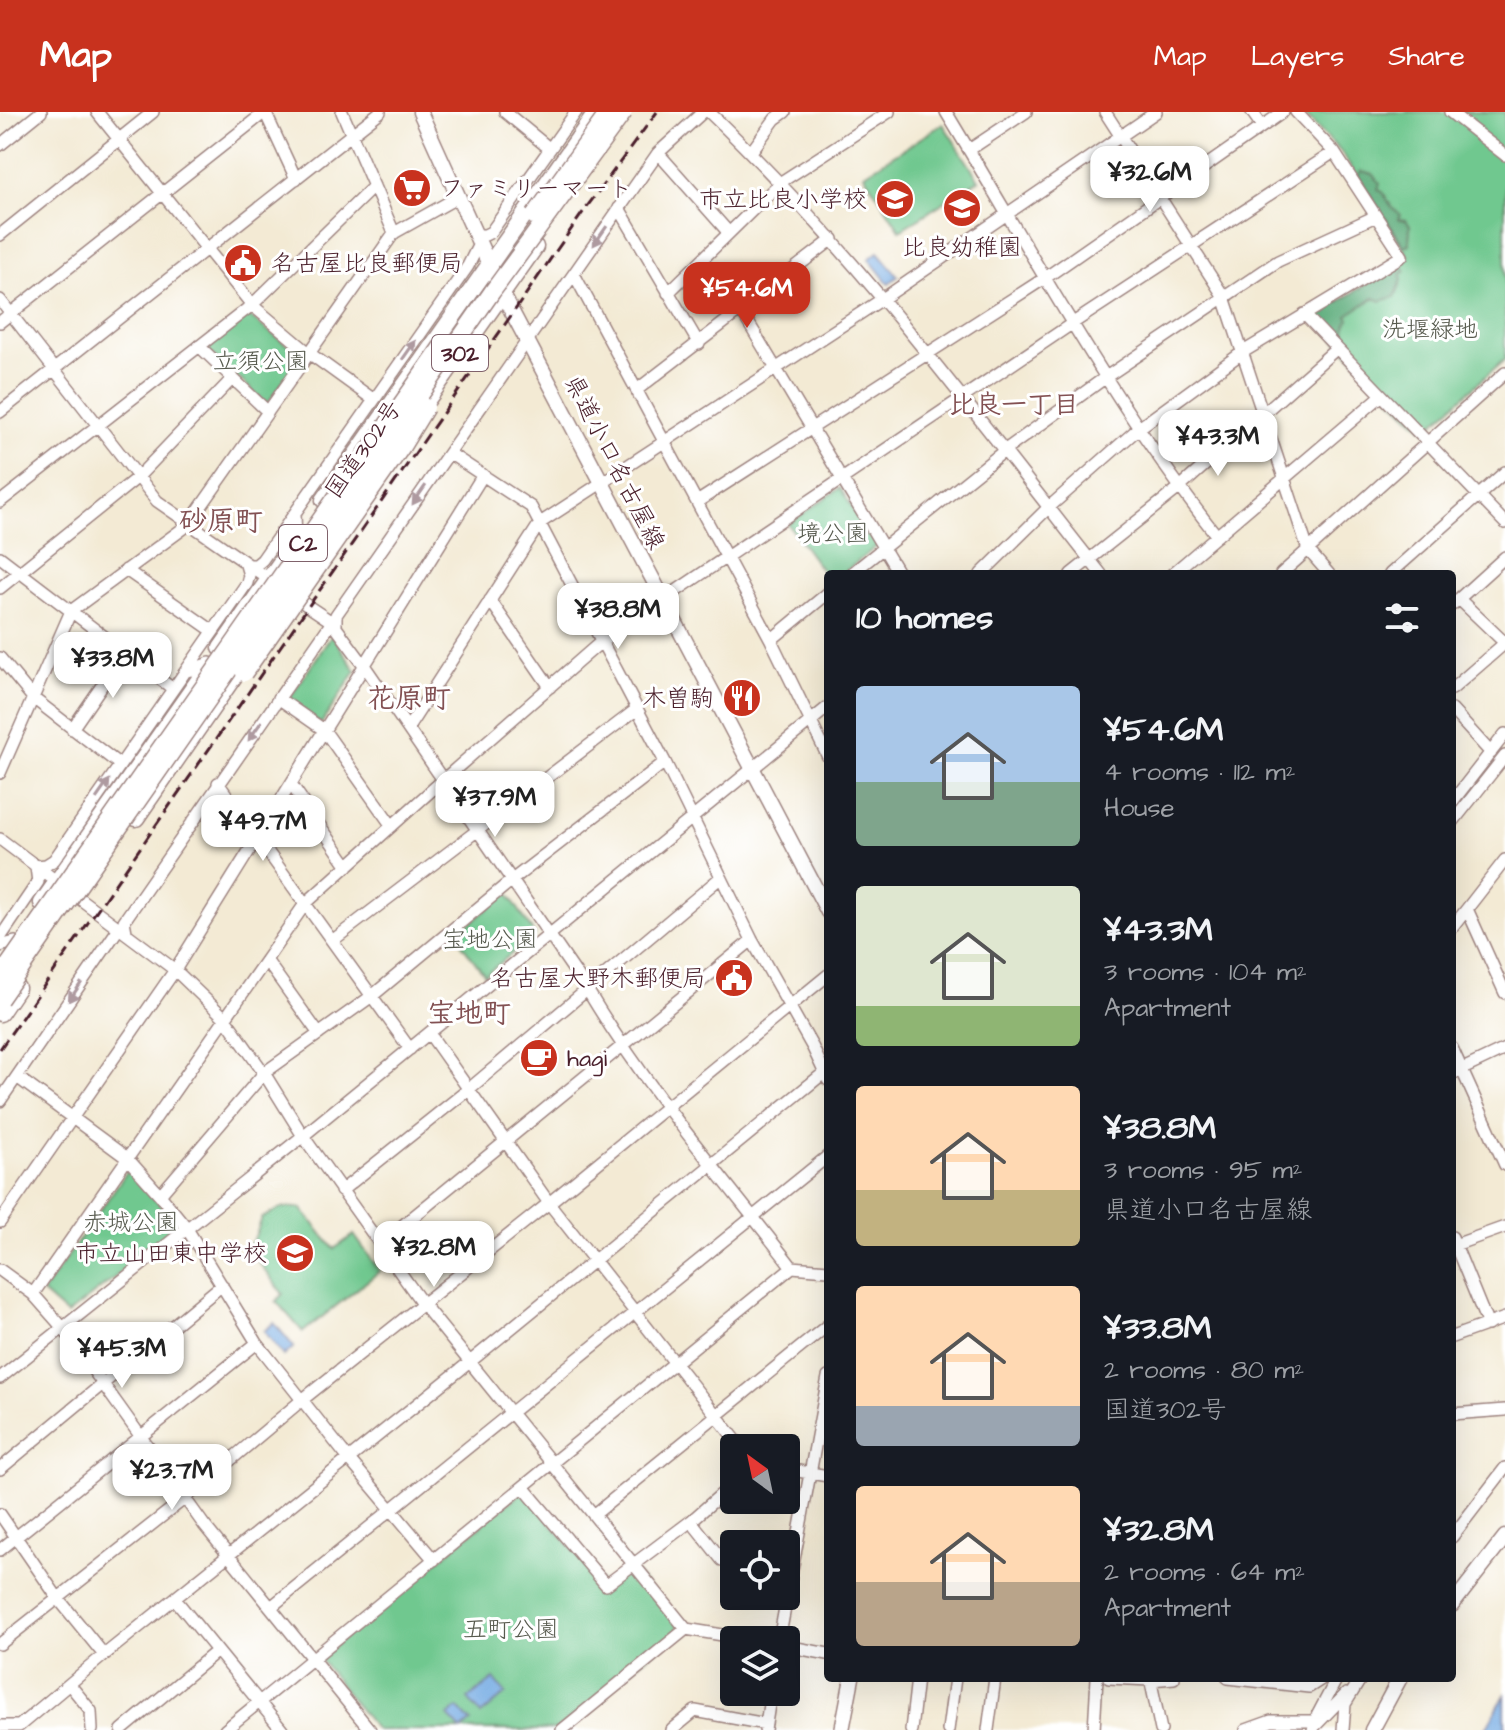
<!DOCTYPE html>
<meta charset="utf-8">
<style>
body{margin:0;font-family:"Architects Daughter","Klee One",sans-serif;background:#20242c;color:#f1f3f6;height:100vh;display:flex;flex-direction:column;font-size:30px;white-space:nowrap}
*{box-sizing:border-box;margin:0}
p{font-size:26px;color:#9ea1a6}
.icon{flex:none;width:44px;height:44px;fill:none;stroke:currentColor;stroke-width:2;stroke-linecap:round;stroke-linejoin:round}
.map{position:relative;flex:1;overflow:hidden}
.sheet{position:absolute;left:824px;top:458px;width:632px;height:1112px;display:flex;flex-direction:column;background:#171b24;border-radius:8px;box-shadow:0 8px 32px #0002}
.sheet>*{flex:none}
.needle{width:52px;rotate:327deg}
.fabs{position:absolute;left:720px;top:1322px;display:grid;gap:16px}
.fabs a{display:grid;place-items:center;width:80px;height:80px;border-radius:8px;background:#171b24;box-shadow:0 8px 32px #0002;font-size:40px}
.price{position:absolute;translate:-50% -68px;padding:0 18px;border-radius:16px;background:#fff;color:#222;font-size:26px;line-height:52px;filter:drop-shadow(0 2px 4px #0008)}
.price::after{content:'';position:absolute;left:50%;top:48px;width:24px;height:18px;margin-left:-12px;background:inherit;clip-path:polygon(0 0,100% 0,50% 100%)}
.price.on{background:#c8321e;color:#fff}
ul{padding:0;list-style:none}
li{display:flex;align-items:center;gap:24px;height:200px;padding:0 32px}
li span{display:grid;place-items:center;flex:none;width:224px;height:160px;border-radius:8px;color:#555}
li>.icon{margin-inline-start:auto}
span .icon{width:96px;height:96px;fill:#fffc;stroke-width:1}
li b{font-size:34px}
h2{display:flex;justify-content:space-between;align-items:center;height:96px;padding:0 32px;font-size:34px}
header{display:flex;align-items:center;gap:48px;box-sizing:border-box;height:112px;padding:0 40px;background:#c8321e;color:#fff}
header strong{font-size:38px}
nav{display:flex;gap:44px;margin-inline-start:auto;font-size:28px}
.map>svg:first-child{display:block}
.green{fill:#6fc88f;stroke:#5c745d;stroke-width:2}
.forest{fill:#5bac7a;stroke:#526652;stroke-width:2}
.water{fill:#75abe3;stroke:#606587;stroke-width:2}
.lines{fill:none;stroke-linecap:round;stroke-linejoin:round}
.minor-casing{stroke:#9e8480;stroke-width:14}
.major-casing{stroke:#9e8480;stroke-width:17}
.highway-casing{stroke:#9e8480;stroke-width:19}
.minor{stroke:#fff;stroke-width:11}
.major{stroke:#fff;stroke-width:14}
.highway{stroke:#fff;stroke-width:16}
.rail{stroke:#4a1f2b;stroke-width:3;stroke-dasharray:12 6;stroke-linecap:butt}
.highway-bridge-casing{stroke:#9e8480;stroke-width:19;stroke-linecap:butt}
.highway-bridge{stroke:#fff;stroke-width:16}
.oneway{fill:#ae9aa0}
.labels{text-anchor:middle;stroke-width:6;stroke-linejoin:round;paint-order:stroke}
.shield{fill:#fff;stroke:#80626b;stroke-width:2}
.shield-label{font-size:22px;font-weight:bold;fill:#4a1f2b}
.poi-label{font-size:24px;fill:#4a1f2b;stroke:#fff;text-anchor:end}
.park-label{font-size:24px;fill:#575a4e;stroke:#fff}
.street-label{font-size:24px;fill:#4a1f2b;stroke:#fff}
.neighbourhood-label{font-size:26px;font-weight:bold;fill:#835153;stroke:#fff}
.quarter-label{font-size:28px;font-weight:bold;fill:#835153;stroke:#fff}
</style>
<header>
<strong>Map</strong>
<nav><a>Map</a><a>Layers</a><a>Share</a></nav>
</header>
<div class="map">
<svg width="1505" height="1618" viewBox="0 0 1505 1618">
<rect width="100%" height="100%" fill="#fff"/>
<filter id="ink" filterUnits="userSpaceOnUse"><feTurbulence type="fractalNoise" baseFrequency=".0125" numOctaves="2"/><feDisplacementMap in="SourceGraphic" scale="16" xChannelSelector="R" yChannelSelector="G"/><feConvolveMatrix kernelMatrix="1 2 1 2 8 2 1 2 1" color-interpolation-filters="sRGB"/></filter>
<filter id="wash" filterUnits="userSpaceOnUse"><feTurbulence type="fractalNoise" baseFrequency=".006" numOctaves="4" result="noise"/><feDisplacementMap in="SourceGraphic" scale="32" xChannelSelector="R" yChannelSelector="G"/><feGaussianBlur stdDeviation="1.8" result="paint"/><feColorMatrix in="noise" values="0 0 0 0 0 0 0 0 0 0 0 0 0 0 0 0 0 1.4 0 .05"/><feComposite in="paint" operator="in"/></filter>
<g filter="url(#wash)">
<rect width="100%" height="100%" fill="#f3ead4"/>
<path class="green" d="M 1302,0 L 1505,0 L 1505,247 L 1427,317 L 1424,317 L 1390,285 L 1314,205 L 1409,145 L 1341,40 Z
M 943,12 L 979,68 L 900,118 L 864,62 Z
M 247,203 L 299,242 L 299,247 L 267,292 L 209,239 L 210,231 Z
M 840,376 L 877,434 L 842,462 L 828,462 L 828,467 L 788,412 Z
M 332,523 L 356,559 L 321,612 L 289,587 Z
M 508,781 L 535,823 L 485,863 L 455,823 Z
M 128,1058 L 180,1114 L 67,1203 L 42,1181 Z
M 281,1096 L 301,1096 L 334,1137 L 354,1123 L 380,1159 L 303,1220 L 276,1189 L 283,1182 L 247,1135 L 254,1127 L 262,1106 Z
M 523,1379 L 606,1476 L 634,1458 L 678,1511 L 677,1521 L 556,1618 L 376,1618 L 319,1546 Z"/>
<path class="forest" d="M 1361,59 L 1373,62 L 1380,71 L 1378,78 L 1383,80 L 1393,97 L 1400,102 L 1398,107 L 1406,108 L 1410,114 L 1409,132 L 1404,134 L 1358,64 Z
M 1400,151 L 1406,159 L 1401,163 L 1402,168 L 1395,185 L 1381,189 L 1374,186 L 1347,203 L 1349,207 L 1345,217 L 1346,222 L 1358,241 L 1352,244 L 1315,205 Z"/>
<path class="water" d="M 878,140 L 898,164 L 889,172 L 869,147 Z
M 274,1211 L 294,1235 L 284,1244 L 264,1219 Z
M 494,1567 L 506,1582 L 481,1603 L 468,1587 Z
M 1505,1583 L 1505,1618 L 1485,1618 Z
M 458,1596 L 471,1610 L 461,1618 L 448,1604 Z"/>
</g>
<g filter="url(#ink)">
<g class="lines">
<defs>
<path id="minor" d="M 97,0 L 252,193 L 309,241 L 374,288
M 265,0 L 296,67
M 342,0 L 394,121
M 505,0 L 550,37
M 709,0 C 856,140 975,303 1101,462
M 946,0 C 1033,143 1113,292 1217,424
M 1105,0 L 1224,185 L 1308,438 L 1329,462
M 1252,0 L 1262,14
M 1450,0 L 1505,43
M 0,33 L 41,0
M 969,38 L 1026,0
M 751,40 L 775,7 L 785,0
M 658,41 L 729,121
M 619,96 L 699,232
M 0,123 L 153,0
M 475,123 L 485,123 L 491,120 L 576,0
M 574,162 L 771,528 L 828,645
M 668,181 L 781,70 L 889,0
M 0,188 L 157,389 L 272,469
M 742,200 L 899,462
M 1304,202 L 1505,411
M 0,210 L 265,0
M 199,234 L 268,300
M 638,277 L 833,127
M 0,300 L 380,0
M 449,341 L 531,395 L 665,650 L 752,828 L 813,936 L 828,968
M 0,390 L 252,193 L 374,74
M 697,390 L 1045,166 L 1283,0
M 295,402 L 296,429
M 0,445 L 173,577
M 247,453 L 256,453 L 262,448 L 468,154 L 479,132
M 126,458 L 213,519
M 851,462 L 1004,339 L 1106,265 L 1278,149 L 1376,104
M 981,462 L 1048,396 L 1139,316 L 1243,240 L 1402,144 L 1334,40 L 1296,0
M 1071,462 L 1179,376 L 1336,237
M 1172,462 L 1381,284
M 1281,462 L 1505,261
M 1390,462 L 1505,360
M 0,476 L 138,365 L 232,267
M 293,484 L 332,510 L 364,553 L 588,879 C 648,979 721,1063 792,1155 L 828,1158
M 1459,487 L 1505,531
M 490,488 L 550,575
M 1452,493 L 1505,445
M 336,515 L 336,503 L 658,41 L 703,0
M 771,528 L 828,481
M 0,546 L 33,586 L 120,653
M 187,559 L 210,551
M 1452,577 L 1505,531
M 278,586 L 324,618 L 392,714
M 1452,598 L 1491,641
M 408,616 L 540,411 L 884,186 L 1156,0
M 72,617 L 125,540
M 0,661 L 71,499 L 188,413 L 394,121 L 458,85
M 218,671 L 410,937
M 291,672 L 348,754
M 1452,690 L 1505,622
M 1452,711 L 1505,644
M 0,727 L 175,858 L 225,906 L 264,961 L 303,1024 L 422,1191 L 686,1517 L 753,1528
M 36,754 L 46,753 L 54,748 L 247,471 L 249,463 L 246,453
M 1467,797 L 1505,881
M 1452,816 L 1505,748
M 126,820 L 124,809 L 332,510
M 0,826 L 38,770 L 36,755
M 332,829 L 637,597
M 0,834 L 15,830
M 266,848 L 319,922
M 429,921 L 549,1091 L 742,1336
M 1452,936 L 1505,1053
M 1452,962 L 1505,937
M 17,965 L 127,1046 L 160,1083 L 186,1115 L 257,1231 L 348,1346 L 434,1448
M 0,989 L 119,816
M 341,1079 L 469,977 L 720,766
M 160,1083 L 264,961 L 372,884 L 512,768 L 665,650
M 0,1110 L 175,858 L 483,363
M 1452,1125 L 1488,1213
M 380,1132 L 752,828
M 1452,1134 L 1505,1115
M 0,1158 L 33,1182 L 63,1216 L 204,1413 L 370,1618
M 33,1182 L 305,792 L 443,668 L 602,529 L 1073,211 L 1334,40
M 1452,1225 L 1505,1206
M 0,1266 L 303,1024 L 828,595
M 1452,1302 L 1505,1298
M 0,1357 L 222,1173
M 786,1357 L 828,1364
M 524,1376 L 606,1473 L 691,1409 L 734,1371
M 0,1402 L 57,1485 L 104,1543
M 595,1402 L 828,1213
M 691,1409 L 722,1448 L 734,1450
M 1452,1425 L 1505,1356
M 0,1438 L 257,1231
M 175,1487 L 282,1618
M 271,1495 L 828,1044
M 779,1528 L 828,1265
M 0,1532 L 184,1387 L 302,1288 L 549,1091 L 828,863
M 786,1534 L 828,1542
M 1109,1566 L 1150,1568 L 1174,1566
M 1150,1566 L 1161,1618
M 1228,1566 L 1309,1575 L 1323,1566
M 70,1573 L 91,1599 L 92,1618
M 1316,1613 L 1346,1582
M 0,1614 L 19,1614 L 104,1543 L 471,1249 L 825,960
M 122,1618 L 217,1539
M 225,1618 L 792,1155
M 562,1618 L 686,1517
M 672,1618 L 695,1599 L 766,1612
M 765,1618 L 771,1580
M 911,1618 L 917,1566
M 948,1618 L 955,1566
M 988,1618 L 995,1566
M 1094,1618 L 1097,1566
M 1246,1618 L 1271,1609 L 1316,1609
M 1313,1618 L 1317,1604 L 1337,1566
M 1343,1618 L 1345,1592 L 1361,1566"/>
<path id="major" d="M 420,0 L 502,181 L 828,800
M 1452,1493 L 1505,1425
M 842,1618 L 852,1566
M 1372,1618 L 1400,1566"/>
<path id="highway" d="M 415,305 L 535,135
M 324,388 L 597,0
M 221,536 L 288,440
M 136,706 L 248,544
M 42,791 L 201,565
M 0,901 L 17,876"/>
</defs>
<use href="#minor" class="minor-casing"/>
<use href="#major" class="major-casing"/>
<use href="#highway" class="highway-casing"/>
<use href="#minor" class="minor"/>
<use href="#major" class="major"/>
<use href="#highway" class="highway"/>
<path class="rail" d="M 0,937 L 586,96 L 657,0"/>
<defs>
<path id="highway-bridge" d="M 534,104 L 609,0
M 244,561 L 401,336 L 426,295
M 0,865 L 442,234
M 0,887 L 492,180 L 624,0"/>
</defs>
<use href="#highway-bridge" class="highway-bridge-casing"/>
<use href="#highway-bridge" class="highway-bridge"/>
</g>
<defs><path id="oneway-solid" d="M-6-.8H1V-3.2L6.5 0L1 3.2V.8H-6Z" transform="scale(2)"/></defs>
<g class="oneway">
<use href="#oneway-solid" transform="translate(600 124) rotate(125)"/>
<use href="#oneway-solid" transform="translate(409 238) rotate(-55)"/>
<use href="#oneway-solid" transform="translate(419 383) rotate(125)"/>
<use href="#oneway-solid" transform="translate(255 619) rotate(125)"/>
<use href="#oneway-solid" transform="translate(103 677) rotate(-55)"/>
<use href="#oneway-solid" transform="translate(75 880) rotate(124)"/>
</g>
</g>
<defs>
<symbol id="supermarket-disc" viewBox="-11 -11 22 22"><circle r="9.5" fill="#c8321e" stroke="#fff"/><path d="M-6-5.5h2.5l.6 2H6L4.5 2H-2.5L-4.4-4H-6ZM-1.5 3.2a1.3 1.3 0 1 0 .1 0ZM3 3.2a1.3 1.3 0 1 0 .1 0Z" fill="#fff"/></symbol>
<symbol id="school-disc" viewBox="-11 -11 22 22"><circle r="9.5" fill="#c8321e" stroke="#fff"/><path d="M0-5L7-2L0 1L-7-2ZM-4 1L0 2.5L4 1V4Q0 6-4 4Z" fill="#fff"/></symbol>
<symbol id="civic-disc" viewBox="-11 -11 22 22"><circle r="9.5" fill="#c8321e" stroke="#fff"/><path d="M-.6-6.5H3V-4.5H.6V-3L4-1V1h2V6H-6V1h2V-1L-.6-3ZM-1.2 2.5V6h2.4V2.5Z" fill="#fff"/></symbol>
<symbol id="restaurant-disc" viewBox="-11 -11 22 22"><circle r="9.5" fill="#c8321e" stroke="#fff"/><path d="M-5-6h1v4h1v-4h1v4h1v-4h1v5L-1.5 .5V6h-2V.5L-5-1ZM5-6V6H3V1.5H1.5Q1.5-4 5-6Z" fill="#fff"/></symbol>
<symbol id="cafe-disc" viewBox="-11 -11 22 22"><circle r="9.5" fill="#c8321e" stroke="#fff"/><path d="M-5.5-4.5H6V0H3Q3 3.5 0 3.5H-2.5Q-5.5 3.5-5.5 0ZM3-3.2v2h1.7v-2ZM-6 4.5H4V6H-6Z" fill="#fff"/></symbol>
</defs>
<g fill-rule="evenodd">
<use href="#supermarket-disc" x="390" y="54" width="44" height="44"/>
<use href="#school-disc" x="873" y="65" width="44" height="44"/>
<use href="#school-disc" x="940" y="74" width="44" height="44"/>
<use href="#civic-disc" x="221" y="129" width="44" height="44"/>
<use href="#restaurant-disc" x="720" y="564" width="44" height="44"/>
<use href="#civic-disc" x="712" y="844" width="44" height="44"/>
<use href="#cafe-disc" x="517" y="924" width="44" height="44"/>
<use href="#school-disc" x="273" y="1119" width="44" height="44"/>
</g>
<g class="labels">
<g class="shield">
<rect x="432" y="223" width="56" height="36" rx="6"/>
<rect x="279" y="413" width="48" height="36" rx="6"/>
</g>
<g class="shield-label">
<text x="460" y="249">302</text>
<text x="303" y="439">C2</text>
</g>
<g class="poi-label">
<text x="440" y="84" text-anchor="start">ファミリーマート</text>
<text x="867" y="95">市立比良小学校</text>
<text x="962" y="143" text-anchor="middle">比良幼稚園</text>
<text x="271" y="159" text-anchor="start">名古屋比良郵便局</text>
<text x="714" y="594">木曽駒</text>
<text x="706" y="874">名古屋大野木郵便局</text>
<text x="567" y="954" text-anchor="start">hagi</text>
<text x="267" y="1149">市立山田東中学校</text>
</g>
<g class="park-label">
<text x="1430" y="225">洗堰緑地</text>
<text x="261" y="257">立須公園</text>
<text x="833" y="429">境公園</text>
<text x="490" y="835">宝地公園</text>
<text x="131" y="1118">赤城公園</text>
<text x="511" y="1525">五町公園</text>
</g>
<g class="street-label">
<text transform="translate(363 337) rotate(-55)" y="8">国道302号</text>
<text transform="translate(615 350) rotate(63)" y="8">県道小口名古屋線</text>
</g>
<g class="neighbourhood-label">
<text x="1014" y="301">比良一丁目</text>
</g>
<g class="quarter-label">
<text x="221" y="418">砂原町</text>
<text x="409" y="595">花原町</text>
<text x="469" y="910">宝地町</text>
</g>
</g>
</svg>
<div class="fabs">
<a><svg class="needle" viewBox="-14 -14 28 28"><path d="M0-13l5 13h-10z" fill="#e53935"/><path d="M0 13l5-13h-10z" fill="#9ea1a6"/></svg></a>
<a><svg class="icon" aria-label="locate" viewBox="0 0 24 24"><circle cx="12" cy="12" r="6"/><path d="M12 2v4M12 18v4M2 12h4M18 12h4"/></svg></a>
<a><svg class="icon" aria-label="layers" viewBox="0 0 24 24"><path d="M12 4l9 5-9 5-9-5zM3 14l9 5 9-5"/></svg></a>
</div>
<b class="price" style="left:1150px;top:102px">¥32.6M</b>
<b class="price on" style="left:747px;top:218px">¥54.6M</b>
<b class="price" style="left:1218px;top:366px">¥43.3M</b>
<b class="price" style="left:618px;top:539px">¥38.8M</b>
<b class="price" style="left:113px;top:588px">¥33.8M</b>
<b class="price" style="left:495px;top:727px">¥37.9M</b>
<b class="price" style="left:263px;top:751px">¥49.7M</b>
<b class="price" style="left:434px;top:1177px">¥32.8M</b>
<b class="price" style="left:122px;top:1278px">¥45.3M</b>
<b class="price" style="left:172px;top:1400px">¥23.7M</b>
<section class="sheet">
<h2>10 homes<svg class="icon" aria-label="filters" viewBox="0 0 24 24"><path d="M4 7h16M4 17h16"/><circle cx="9" cy="7" r="2"/><circle cx="15" cy="17" r="2"/></svg></h2>
<ul>
<li><span style="background:linear-gradient(#a9c7e8 60%,#7fa58c 0)"><svg class="icon" aria-label="home" viewBox="0 0 24 24"><path d="M3 11l9-7 9 7M6 9v11h12V9"/></svg></span><div><b>¥54.6M</b><p>4 rooms · 112 m²</p><p>House</p></div></li>
<li><span style="background:linear-gradient(#dfe7d0 75%,#8fb573 0)"><svg class="icon" aria-label="home" viewBox="0 0 24 24"><path d="M3 11l9-7 9 7M6 9v11h12V9"/></svg></span><div><b>¥43.3M</b><p>3 rooms · 104 m²</p><p>Apartment</p></div></li>
<li><span style="background:linear-gradient(#ffd9b3 65%,#c2b280 0)"><svg class="icon" aria-label="home" viewBox="0 0 24 24"><path d="M3 11l9-7 9 7M6 9v11h12V9"/></svg></span><div><b>¥38.8M</b><p>3 rooms · 95 m²</p><p>県道小口名古屋線</p></div></li>
<li><span style="background:linear-gradient(#ffd9b3 75%,#9aa5b1 0)"><svg class="icon" aria-label="home" viewBox="0 0 24 24"><path d="M3 11l9-7 9 7M6 9v11h12V9"/></svg></span><div><b>¥33.8M</b><p>2 rooms · 80 m²</p><p>国道302号</p></div></li>
<li><span style="background:linear-gradient(#ffd9b3 60%,#b9a48a 0)"><svg class="icon" aria-label="home" viewBox="0 0 24 24"><path d="M3 11l9-7 9 7M6 9v11h12V9"/></svg></span><div><b>¥32.8M</b><p>2 rooms · 64 m²</p><p>Apartment</p></div></li>
</ul>
</section>
</div>
